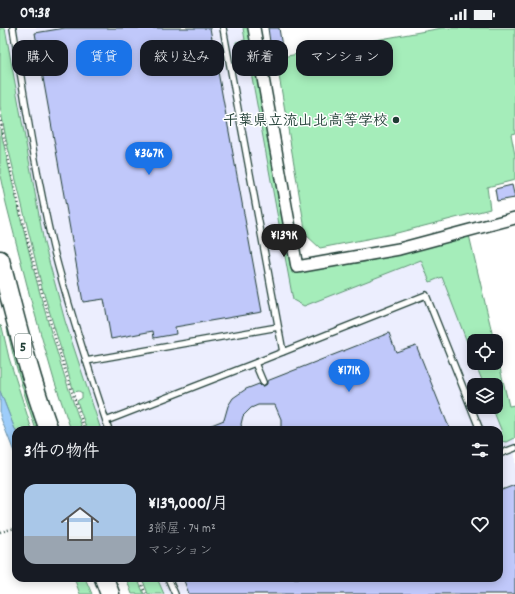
<!DOCTYPE html>
<html lang="ja">
<meta charset="utf-8">
<style>
body{margin:0;font-family:Dekko,"Klee One",sans-serif;background:#242831;color:#f1f3f6;height:100vh;display:flex;flex-direction:column;font-size:15px;white-space:nowrap}
*{box-sizing:border-box;margin:0}
p{font-size:13px;color:#9ea1a6}
.icon{flex:none;width:22px;height:22px;fill:none;stroke:currentColor;stroke-width:2;stroke-linecap:round;stroke-linejoin:round}
.map{position:relative;flex:1;overflow:hidden}
.details{position:absolute;left:12px;top:398px;width:491px;height:156px;display:flex;flex-direction:column;background:#171b24;border-radius:12px;box-shadow:0 2px 10px #0003}
.details>*{flex:none}
.hud{position:absolute;left:12px;top:12px;width:491px;height:36px;display:flex;gap:8px}
.buttons{position:absolute;left:467px;top:306px;display:grid;gap:8px}
.buttons a{display:grid;place-items:center;width:36px;height:36px;border-radius:8px;background:#171b24;box-shadow:0 2px 10px #0003;font-size:20px}
.price{position:absolute;translate:-50% -34px;padding:0 9px;border-radius:14px;background:#1a73e8;color:#fff;font-size:13px;line-height:26px;filter:drop-shadow(0 1px 2px #0008)}
.price::after{content:'';position:absolute;left:50%;top:24px;width:12px;height:9px;margin-left:-6px;background:inherit;clip-path:polygon(0 0,100% 0,50% 100%)}
.price.on{background:#222;color:#fff}
ul{padding:0;list-style:none}
li{display:flex;align-items:center;gap:12px;height:100px;padding:0 12px}
li span{display:grid;place-items:center;flex:none;width:112px;height:80px;border-radius:12px;color:#555}
li>.icon{margin-inline-start:auto}
span .icon{width:48px;height:48px;fill:#fffc;stroke-width:1}
li b{font-size:17px}
h2{display:flex;justify-content:space-between;align-items:center;height:48px;padding:0 12px;font-size:17px}
.chip{padding:0 14px;border-radius:12px;background:#171b24;box-shadow:0 2px 10px #0003;font-size:14px;line-height:36px}
.chip.on{background:#1a73e8;color:#fff}
.status{display:flex;justify-content:space-between;align-items:center;height:28px;padding:0 20px;background:#171b24;direction:ltr}
.status svg{height:11px;fill:currentColor}
.map>svg:first-child{display:block}
.built{fill:#eceefe;fill-rule:evenodd}
.green{fill:#a5edba;stroke:#629577}
.water{fill:#9ecdfa;stroke:#6b93ab}
.building{fill:#c0c8fa;stroke:#1f3d34}
.lines{fill:none;stroke-linecap:round;stroke-linejoin:round}
.lane-casing{stroke:#1f3d34;stroke-width:8}
.street-casing{stroke:#1f3d34;stroke-width:14}
.primary-casing{stroke:#1f3d34;stroke-width:21}
.path{stroke:#1f3d34;stroke-width:2.5;stroke-dasharray:1 3;stroke-linecap:butt}
.lane{stroke:#fff;stroke-width:5.5}
.street{stroke:#fff;stroke-width:11}
.primary{stroke:#fff;stroke-width:18}
.poi-dot{fill:#1f3d34;stroke:#fff;stroke-width:1.5}
.labels{text-anchor:middle;stroke-width:3;stroke-linejoin:round;paint-order:stroke}
.shield{fill:#fff;stroke:#627771;stroke-width:1}
.shield-label{font-size:14px;font-weight:bold;fill:#1f3d34}
.poi-label{font-size:15px;font-weight:bold;fill:#1f3d34;stroke:#fff;text-anchor:end}
</style>
<div class="status"><b>09:38</b><svg viewBox="0 0 49 12"><path d="M0 12V9h3v3zM5 12V6h3v6zM10 12V3h3v9zM15 12V0h3v12zM26 1h20v11H26zM47 4h2v5h-2z"/></svg></div>
<div class="map">
<svg width="515" height="566" viewBox="0 0 515 566">
<rect width="100%" height="100%" fill="#fff"/>
<filter id="ink" filterUnits="userSpaceOnUse"><feTurbulence type="fractalNoise" baseFrequency=".025" numOctaves="2"/><feDisplacementMap in="SourceGraphic" scale="8" xChannelSelector="R" yChannelSelector="G"/><feConvolveMatrix kernelMatrix="1 2 1 2 8 2 1 2 1" color-interpolation-filters="sRGB"/></filter>
<g filter="url(#ink)">
<path class="built" d="M 0,0 L 248,0 L 292,246 L 364,234 L 410,224 L 469,207 L 494,313 L 474,313 L 474,335 L 496,335 L 496,323 L 509,378 L 515,377 L 515,566 L 164,566 L 157,550 L 499,550 L 499,402 L 101,402 L 65,293 L 44,215 ZM 474,357 L 496,357 L 496,379 L 474,379 Z"/>
<path class="green" d="M 0,0 L 5,0 L 44,215 L 65,293 L 101,402 L 87,402 L 77,373 L 82,370 L 82,365 L 79,363 L 74,364 L 42,259 L 6,111 L 0,78 Z
M 243,0 L 248,0 L 292,245 L 364,234 L 410,224 L 469,207 L 494,313 L 474,313 L 474,332 L 442,249 L 430,254 L 421,232 L 304,278 L 293,272 L 246,17 L 236,18 L 236,14 L 245,12 Z
M 442,0 L 515,0 L 515,105 L 511,106 L 515,127 L 515,152 L 487,159 L 490,181 L 393,206 L 320,220 L 306,207 L 276,30 Z
M 0,99 C 22,201 47,303 83,402 L 71,402 L 54,352 L 30,269 L 6,175 L 0,148 Z
M 0,297 L 2,299 L 9,330 L 32,402 L 16,402 L 16,404 L 0,363 Z
M 8,299 L 41,402 L 36,402 C 25,368 14,335 7,300 Z
M 496,323 L 509,378 L 515,377 L 515,410 L 507,414 L 499,413 L 499,405 L 502,404 L 492,379 L 496,379 L 496,357 L 484,357 L 475,335 L 496,335 Z
M 74,550 L 85,550 L 92,566 L 80,566 Z
M 126,550 L 137,550 L 144,566 L 132,566 Z
M 142,550 L 157,550 L 164,566 L 148,566 Z"/>
<path class="water" d="M 0,363 L 16,404 L 16,429 L 0,388 Z"/>
<path class="building" d="M 65,0 L 210,0 L 262,284 L 175,299 L 176,306 L 154,310 L 153,303 L 111,311 L 104,271 L 83,274 L 35,5 Z
M 268,0 L 279,0 L 282,19 L 271,21 Z
M 512,157 L 515,170 L 497,173 L 495,161 Z
M 389,305 L 396,324 L 416,317 L 450,402 L 281,402 L 281,391 L 275,377 L 258,377 L 251,380 L 243,388 L 241,396 L 242,402 L 199,402 L 224,392 L 228,378 L 233,370 L 246,361 L 259,356 L 261,358 L 264,358 L 267,356 L 267,353 Z
M 515,457 L 515,566 L 189,566 L 183,550 L 499,550 L 499,463 Z"/>
<g class="lines">
<defs>
<path id="lane" d="M 13,0 C 25,73 36,147 53,219 C 68,278 87,336 106,393 L 255,335
M 223,0 L 283,324
M 86,333 L 278,299
M 263,354 L 255,335 L 426,267 L 480,402
M 106,393 L 109,402
M 499,426 L 515,420
M 168,550 L 175,566"/>
<path id="street" d="M 254,0 L 297,239 L 399,221 L 515,190"/>
<path id="primary" d="M 0,232 C 15,289 29,347 49,402
M 104,550 L 110,566"/>
</defs>
<use href="#lane" class="lane-casing"/>
<use href="#street" class="street-casing"/>
<use href="#primary" class="primary-casing"/>
<path class="path" d="M 0,89 C 20,195 50,300 85,402
M 0,504 L 16,500
M 139,550 L 146,566"/>
<use href="#lane" class="lane"/>
<use href="#street" class="street"/>
<use href="#primary" class="primary"/>
</g>
</g>
<circle class="poi-dot" cx="396" cy="92" r="4"/>
<g class="labels">
<rect class="shield" x="15" y="306" width="16" height="24" rx="3"/>
<g class="shield-label">
<text x="23" y="323">5</text>
</g>
<g class="poi-label">
<text x="388" y="97">千葉県立流山北高等学校</text>
</g>
</g>
</svg>
<div class="buttons">
<a><svg class="icon" aria-label="locate" viewBox="0 0 24 24"><circle cx="12" cy="12" r="6"/><path d="M12 2v4M12 18v4M2 12h4M18 12h4"/></svg></a>
<a><svg class="icon" aria-label="layers" viewBox="0 0 24 24"><path d="M12 4l9 5-9 5-9-5zM3 14l9 5 9-5"/></svg></a>
</div>
<b class="price" style="left:149px;top:148px">¥367K</b>
<b class="price on" style="left:284px;top:230px">¥139K</b>
<b class="price" style="left:349px;top:365px">¥171K</b>
<div class="hud">
<a class="chip">購入</a>
<a class="chip on">賃貸</a>
<a class="chip">絞り込み</a>
<a class="chip">新着</a>
<a class="chip">マンション</a>
</div>
<section class="details">
<h2>3件の物件<svg class="icon" aria-label="filters" viewBox="0 0 24 24"><path d="M4 7h16M4 17h16"/><circle cx="9" cy="7" r="2"/><circle cx="15" cy="17" r="2"/></svg></h2>
<ul>
<li><span style="background:linear-gradient(#a9c7e8 65%,#9aa5b1 0)"><svg class="icon" aria-label="home" viewBox="0 0 24 24"><path d="M3 11l9-7 9 7M6 9v11h12V9"/></svg></span><div><b>¥139,000/月</b><p>3部屋 · 74 m²</p><p>マンション</p></div><svg class="icon" aria-label="heart" viewBox="0 0 24 24"><path d="M12 20l-8-8c-3-5 5-10 8-4 3-6 11-1 8 4z"/></svg></li>
</ul>
</section>
</div>
